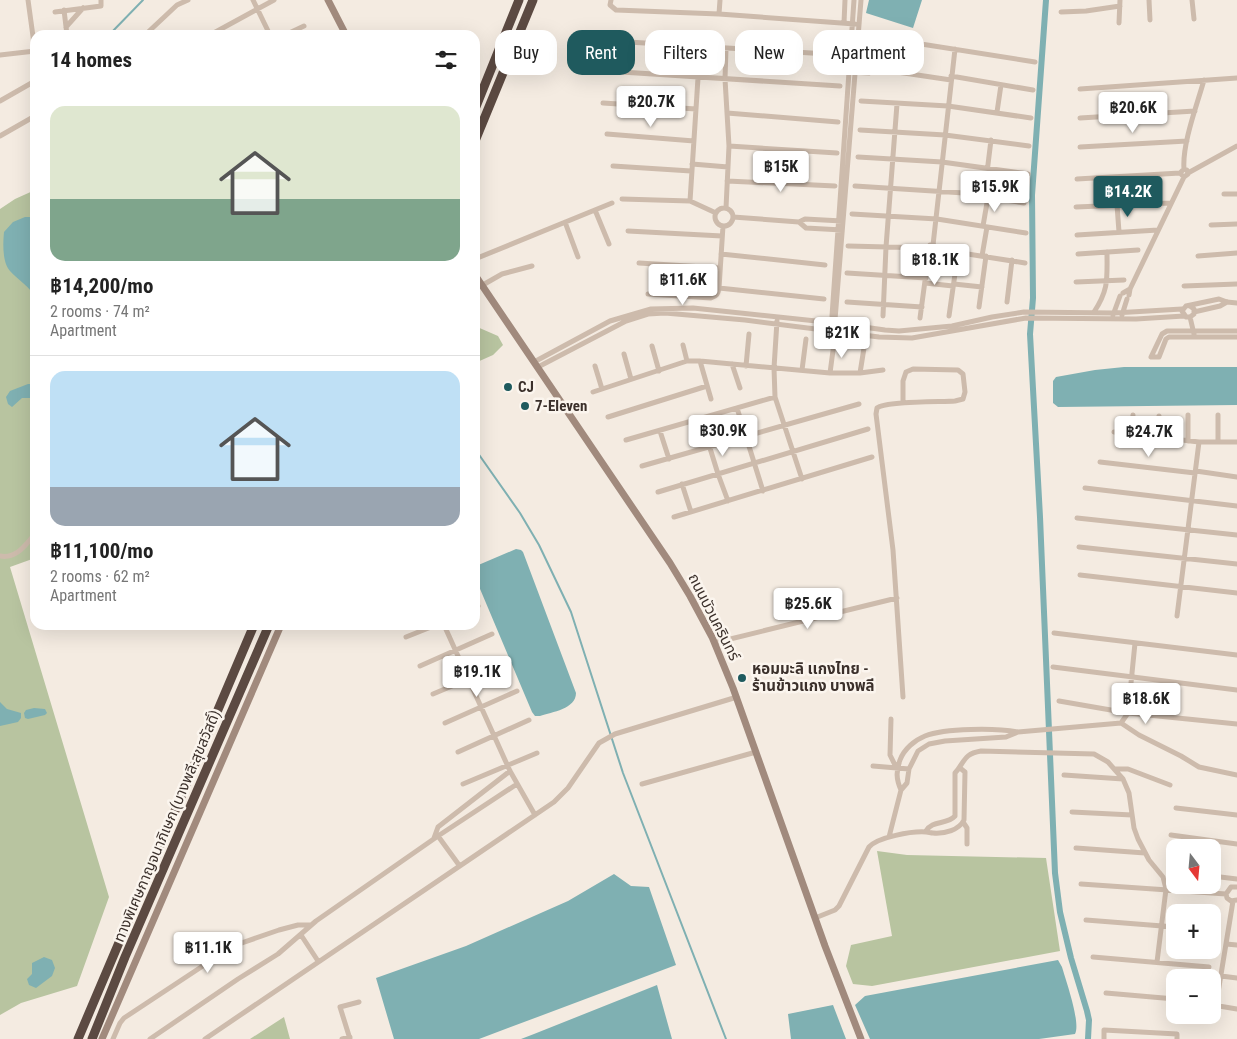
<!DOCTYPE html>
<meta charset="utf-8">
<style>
body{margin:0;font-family:"Roboto Condensed","Noto Sans Thai",sans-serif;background:#f2f2f2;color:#222;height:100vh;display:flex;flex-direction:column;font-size:19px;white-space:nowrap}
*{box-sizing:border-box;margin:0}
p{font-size:16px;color:#767676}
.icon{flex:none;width:28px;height:28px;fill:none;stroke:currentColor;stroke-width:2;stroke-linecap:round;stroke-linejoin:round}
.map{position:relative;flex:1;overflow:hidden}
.drawer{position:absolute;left:30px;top:30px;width:450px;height:600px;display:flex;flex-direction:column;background:#fff;border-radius:15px;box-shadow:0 5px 20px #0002}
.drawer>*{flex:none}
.top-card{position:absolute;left:495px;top:30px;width:475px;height:45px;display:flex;gap:10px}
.needle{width:32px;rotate:164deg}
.buttons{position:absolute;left:1166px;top:839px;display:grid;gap:10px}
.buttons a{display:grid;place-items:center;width:55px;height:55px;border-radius:10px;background:#fff;box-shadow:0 5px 20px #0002;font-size:25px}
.price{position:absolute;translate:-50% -42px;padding:0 11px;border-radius:5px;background:#fff;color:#222;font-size:16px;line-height:32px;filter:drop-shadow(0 1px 2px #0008)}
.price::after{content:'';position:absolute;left:50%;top:30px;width:15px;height:11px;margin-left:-8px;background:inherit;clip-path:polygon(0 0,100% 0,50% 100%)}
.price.on{background:#1f5a5e;color:#fff}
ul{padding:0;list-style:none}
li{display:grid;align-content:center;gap:10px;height:265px;padding:0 20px}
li+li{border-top:1px solid #e0e0e0}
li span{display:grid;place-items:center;height:155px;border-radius:15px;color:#555}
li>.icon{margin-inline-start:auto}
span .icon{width:90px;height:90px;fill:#fffc;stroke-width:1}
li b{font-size:21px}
h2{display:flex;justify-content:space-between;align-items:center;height:60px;padding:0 20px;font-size:21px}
.tag{padding:0 18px;border-radius:15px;background:#fff;box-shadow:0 5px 20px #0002;font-size:18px;line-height:45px}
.tag.on{background:#1f5a5e;color:#fff}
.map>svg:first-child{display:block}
.green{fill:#b8c4a0}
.water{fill:#7fb0b2}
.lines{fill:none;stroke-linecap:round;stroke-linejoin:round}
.stream{stroke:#7fb0b2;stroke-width:2}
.canal{stroke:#7fb0b2;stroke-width:6}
.street{stroke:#cdbbac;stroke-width:5}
.secondary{stroke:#a18a7d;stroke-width:7}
.highway{stroke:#5c4a42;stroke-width:9}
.poi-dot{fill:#1f5a5e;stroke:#fbf5ee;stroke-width:2}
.labels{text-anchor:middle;stroke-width:5;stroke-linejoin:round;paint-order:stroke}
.poi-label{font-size:15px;font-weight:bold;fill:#3b302b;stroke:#fbf5ee;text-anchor:start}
.street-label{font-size:15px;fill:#3b302b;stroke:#fbf5ee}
</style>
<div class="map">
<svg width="1237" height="1039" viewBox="0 0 1237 1039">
<rect width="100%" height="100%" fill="#f4ebe1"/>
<path class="green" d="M 35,190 L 35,558 L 10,567 L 109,897 L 77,986 L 21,1003 L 0,1015 L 0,209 L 15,199 Z
M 475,326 L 498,336 L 503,345 L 493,355 L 475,363 Z
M 877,851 L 907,855 L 1046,858 L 1060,951 L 872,986 L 853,984 L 846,966 L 851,945 L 892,936 Z
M 284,1017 L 290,1039 L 250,1039 Z"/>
<path class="water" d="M 869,0 L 922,0 L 913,28 L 866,13 Z
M 25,217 L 35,217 L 35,297 C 29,286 18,280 10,271 C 2,262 3,243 4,232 L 13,222 Z
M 1124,367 L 1237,367 L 1237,405 L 1058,407 L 1053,403 L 1053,381 L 1056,377 L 1095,370 Z
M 28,384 L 35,384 L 35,402 L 30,398 L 22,398 L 12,407 L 8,404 L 6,397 L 10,391 Z
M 516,549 L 521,550 L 523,552 L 576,693 C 576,709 552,712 540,716 L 535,716 L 532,712 L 475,577 L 476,566 Z
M 0,702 L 7,709 L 21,713 L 21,718 L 18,722 L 0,726 Z
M 34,708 L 45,709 L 47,713 L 45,715 L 28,719 L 25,718 L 24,713 L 26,710 Z
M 614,874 L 631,886 L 649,887 L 676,965 L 479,1039 L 394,1039 L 376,978 L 466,946 L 568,901 Z
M 44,957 L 52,960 L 55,968 L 52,976 L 36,988 L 29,985 L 27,979 L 32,974 L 32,963 Z
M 1058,960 L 1062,967 C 1066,981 1081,1023 1075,1034 L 1039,1039 L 870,1039 L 855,1005 L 865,996 Z
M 657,985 L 672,1039 L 521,1039 L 534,1034 Z
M 833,1005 L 846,1039 L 791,1039 L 788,1014 Z"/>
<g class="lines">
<path class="stream" d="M 109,35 L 143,0
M 475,449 L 520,513 L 539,545 L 571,612 L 623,773 L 726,1039"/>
<path class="canal" d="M 1046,0 L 1032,195 L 1033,298 L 1030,334 L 1040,517 L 1055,873 L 1060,912 L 1071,958 L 1087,1011 L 1089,1020 L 1088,1039"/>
<path class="street" d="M 253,0 L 270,35
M 611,0 L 610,5 L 616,10 L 719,14 L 855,24
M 1149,0 L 1150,20
M 1192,0 L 1194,19
M 64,10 L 67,35
M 55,12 L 101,6 L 101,0
M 1061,12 L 1086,11 L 1120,6
M 719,14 L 720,0
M 844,23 L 845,0
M 1119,23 L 1120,0
M 66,27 L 83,8
M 145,35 L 177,5 L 188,0
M 210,35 L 274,0
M 285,35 L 304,26
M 864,35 L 1035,62
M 612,41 L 844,55
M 0,55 L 35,51 L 28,0
M 854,61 L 869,64 L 877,69 L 951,80
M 606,71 L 840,86
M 851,72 L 869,73 L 877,69
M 905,73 L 909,41
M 951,76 L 1033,90
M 1080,89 L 1237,78
M 0,101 L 35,81
M 861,101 L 948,106 L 1031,118
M 603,103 L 696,109
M 997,112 L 1001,85
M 727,113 L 838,122
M 1080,118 L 1195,111
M 860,130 L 945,135 L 1029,146
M 607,134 L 694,141
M 0,136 L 35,116
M 729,146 L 837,153
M 1080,147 L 1187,141
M 858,157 L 942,162 L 1028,174
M 692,164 L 728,167
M 613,166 L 691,171
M 1184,169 C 1182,144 1197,105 1204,80
M 1188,173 L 1237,146
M 1077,179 L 1180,173
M 727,181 L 835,186
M 855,186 L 964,193 L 1024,203
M 1224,194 L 1237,194
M 984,197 L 991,140
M 622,199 L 690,201 L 716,213
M 690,201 L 698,78
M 1117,205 L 1119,232
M 1076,207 L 1171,203
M 726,208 L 729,146 L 725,79 L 726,49
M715 217a9 9 0 1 1 18 0a9 9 0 1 1-18 0Z
M 595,210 L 609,244
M 852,214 L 937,219 L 1026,233
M 733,217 L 799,222 L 805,219 L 842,221
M 565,222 L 578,257
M 799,222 L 806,228 L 842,230
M 1211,225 L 1237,224
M 983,226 L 988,197
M 628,231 L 722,236
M 1077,235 L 1158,230
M 933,245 L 955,49
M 848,246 L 928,248
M 936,249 L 1025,263
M 721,254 L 825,265
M 1078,254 L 1138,250
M 982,256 L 987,227
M 1198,256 L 1237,253
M 475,259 L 612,203
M 639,263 L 720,268
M 847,273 L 926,278
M 1076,282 L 1124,280
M 925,283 L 953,286
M 954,284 L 982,287
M 481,286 L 502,274 L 532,266
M 1184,286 L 1237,284
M 719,288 L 824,299
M 1123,293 L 1130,289
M 648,294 L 711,298 C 717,296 718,294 719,288 L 723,226
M 1129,295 L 1130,289 L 1184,177 L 1188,174 L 1187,170 L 1184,169 L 1180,173 L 1184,177
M 847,302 L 922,307
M 1007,302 L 1012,260
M 1190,306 L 1194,309 L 1194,314 L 1190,317 L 1186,317 L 1182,311 L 1186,306 L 1219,299 L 1227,302 L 1237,303
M 979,307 L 986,256
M 1094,312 C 1109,289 1107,279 1107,252
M 1194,312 L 1220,306 L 1227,302
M 1113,315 L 1120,296
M 1122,315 L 1127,299
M 832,316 L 854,0
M 883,316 L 886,247 L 897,104
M 949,316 L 958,253
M 1190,317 L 1194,334
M 920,318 L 929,251 L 928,248 L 930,245 L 934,245 L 935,250 L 933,252 L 929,251
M 777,321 L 774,368 L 775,397 L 802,479
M 1237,331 L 1167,331 L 1162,334 L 1151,357 L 1159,357 L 1166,339 L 1169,337 L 1237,337
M 834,332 L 861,0
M 683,345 L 687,361
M 652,346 L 659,371
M 624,354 L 631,379
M 700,361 L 711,399
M 534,362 L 610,321 L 651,309 L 693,308 L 835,323 L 885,330 L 899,331 L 952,326 L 992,317 L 1024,312 L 1114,313 L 1182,309
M 732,364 L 740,388
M 595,366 L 602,389
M 746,366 L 749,334
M 538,367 L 626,321 L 648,314 L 665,313 L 745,320 L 879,337 L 912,338 L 1026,318 L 1136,319 L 1184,316
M 802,370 L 806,339
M 830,373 L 834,343
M 860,373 L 864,348
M 593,392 L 687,361 L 700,361 L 830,373 L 860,373 L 883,370
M 903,403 L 903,381 L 906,372 L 913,369 L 958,370 L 963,374 L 965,392 L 963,399 L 955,401 C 941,402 885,401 877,408 L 876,414 L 893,550 L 903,697
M 737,408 L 763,491
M 608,417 L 707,386
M 701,419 L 718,474 L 728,501
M 660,431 L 669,459
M 1114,432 L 1199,442 L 1237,442
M 1131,434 L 1133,415
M 1159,438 L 1159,416
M 626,440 L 775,397
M 1188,441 L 1188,415
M 1218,442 L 1218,415
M 1100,462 L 1195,473
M 642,466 L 859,404
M 1196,471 L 1237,477
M 682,484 L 691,512
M 1085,488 L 1237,506
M 658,492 L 868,429
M 674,517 L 872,457
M 1077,518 L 1237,535
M 1079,547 L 1237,564
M 0,556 C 17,559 25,545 35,534
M 1080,575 L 1237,593
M 475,608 L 478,606
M 1177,616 L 1199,442
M 444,625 L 510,771 L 535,815
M 1054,633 L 1237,655
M 406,637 L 436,625
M 714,643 L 897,598
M 420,666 L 492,634
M 1053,667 L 1237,690
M 433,694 L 504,664
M 1059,701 L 1128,713 L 1237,724
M 891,719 L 890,755 L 897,769
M 445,723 L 517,691
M 1121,723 L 1139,735 L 1181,756 L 1199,767 L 1237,775
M 458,752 L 529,720
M 873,766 L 909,769
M 1116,769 L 1128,769 L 1170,785
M 1064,775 L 1123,779
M 463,784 L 537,753
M 642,784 L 756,752
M 901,790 C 896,779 896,771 900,760 C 904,749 915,740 925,736 C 945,728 996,728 1018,732 L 1121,723 L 1128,713 L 1135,643
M 1176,808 L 1237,815
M 1072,812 L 1132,815
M 963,822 L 967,828 L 967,844
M 926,831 C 932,820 947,825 955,816 L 955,773 C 965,762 963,754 981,751 L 1094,754 L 1108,762 L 1123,779 L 1129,793 L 1134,828 L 1138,839 L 1149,860 L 1163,877 L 1166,889 L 1157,962
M 1171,835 L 1237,844
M 438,836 L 459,865
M 889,837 L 901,790 L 907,783 L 909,769 L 918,751 L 929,744 L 945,741 L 1006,737 L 1018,732
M 434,838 L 438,827 L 510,771
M 1076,848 L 1145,853
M 1212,876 L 1237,879
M 1081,884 L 1226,894
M 1237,887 L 1231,887 L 1226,894 L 1227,898 L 1231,901 L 1237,900
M 815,918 L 835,910 L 839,906 L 869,847 C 878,837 912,831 926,832 C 928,832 931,833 933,833 C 945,834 959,830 964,820 L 965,772 L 960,768
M 1086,920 L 1175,927
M 1212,931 L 1213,932
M 301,935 L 318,961
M 1226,944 L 1237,945
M 1093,957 L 1209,967
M 1221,976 L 1237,978
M 1106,993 L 1175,999
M 1213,1005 L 1237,1009
M 1216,1005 L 1233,901
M 113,1039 L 120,1023 L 124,1018 L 233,946 L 279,930 L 298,925 L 311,925
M 150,1039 L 238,979 L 278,954 L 316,921 L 438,836 L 517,784
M 205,1039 L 554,802 L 568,788 L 599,743 L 615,734 L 737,697
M 342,1039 L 350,1037
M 350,1039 L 340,1007 L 359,1002
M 1104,1039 L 1104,1030 L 1177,1034 L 1177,1039"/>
<path class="secondary" d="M 328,0 L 346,35
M 475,275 L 670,563 L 690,596 L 712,637 L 733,688 L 825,946 L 861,1039
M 102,1039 L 281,625"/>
<path class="highway" d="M 475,109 L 519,0
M 475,141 L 533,0
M 78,1039 L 254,625
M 92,1039 L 125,957 L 269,625"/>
</g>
<g class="poi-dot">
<circle cx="508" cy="387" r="5"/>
<circle cx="525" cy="406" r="5"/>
<circle cx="742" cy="678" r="5"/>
</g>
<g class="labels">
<g class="poi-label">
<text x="518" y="392">CJ</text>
<text x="535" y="411">7-Eleven</text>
<text x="752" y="674">หอมมะลิ เเกงไทย -<tspan x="752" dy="17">ร้านข้าวแกง บางพลี</tspan></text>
</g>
<g class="street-label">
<text transform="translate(714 617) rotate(63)" y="5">ถนนบัวนครินทร์</text>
<text transform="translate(167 826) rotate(-67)" y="5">ทางพิเศษกาญจนาภิเษก (บางพลี-สุขสวัสดิ์)</text>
</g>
</g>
</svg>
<div class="buttons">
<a><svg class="needle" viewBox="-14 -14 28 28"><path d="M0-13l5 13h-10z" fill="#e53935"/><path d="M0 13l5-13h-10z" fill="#767676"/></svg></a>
<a>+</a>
<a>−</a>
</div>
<b class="price" style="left:651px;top:128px">฿20.7K</b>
<b class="price" style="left:1133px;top:134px">฿20.6K</b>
<b class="price" style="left:781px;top:193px">฿15K</b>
<b class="price" style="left:995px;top:213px">฿15.9K</b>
<b class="price on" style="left:1128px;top:218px">฿14.2K</b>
<b class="price" style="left:935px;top:286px">฿18.1K</b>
<b class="price" style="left:683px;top:306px">฿11.6K</b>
<b class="price" style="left:842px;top:359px">฿21K</b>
<b class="price" style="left:723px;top:457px">฿30.9K</b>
<b class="price" style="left:1149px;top:458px">฿24.7K</b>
<b class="price" style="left:808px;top:630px">฿25.6K</b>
<b class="price" style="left:477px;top:698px">฿19.1K</b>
<b class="price" style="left:1146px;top:725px">฿18.6K</b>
<b class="price" style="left:208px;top:974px">฿11.1K</b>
<div class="top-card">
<a class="tag">Buy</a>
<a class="tag on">Rent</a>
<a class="tag">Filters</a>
<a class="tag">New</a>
<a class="tag">Apartment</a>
</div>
<section class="drawer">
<h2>14 homes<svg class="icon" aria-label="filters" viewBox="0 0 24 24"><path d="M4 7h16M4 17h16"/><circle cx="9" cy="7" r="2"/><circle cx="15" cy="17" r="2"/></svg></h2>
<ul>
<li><span style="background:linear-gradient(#dfe7d0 60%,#7fa58c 0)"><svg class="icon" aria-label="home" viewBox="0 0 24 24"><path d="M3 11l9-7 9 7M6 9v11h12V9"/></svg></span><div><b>฿14,200/mo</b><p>2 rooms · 74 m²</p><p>Apartment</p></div></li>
<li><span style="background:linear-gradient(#bfe0f5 75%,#9aa5b1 0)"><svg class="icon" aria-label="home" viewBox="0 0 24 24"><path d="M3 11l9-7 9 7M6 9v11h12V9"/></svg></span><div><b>฿11,100/mo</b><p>2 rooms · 62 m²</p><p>Apartment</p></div></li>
</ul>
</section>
</div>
